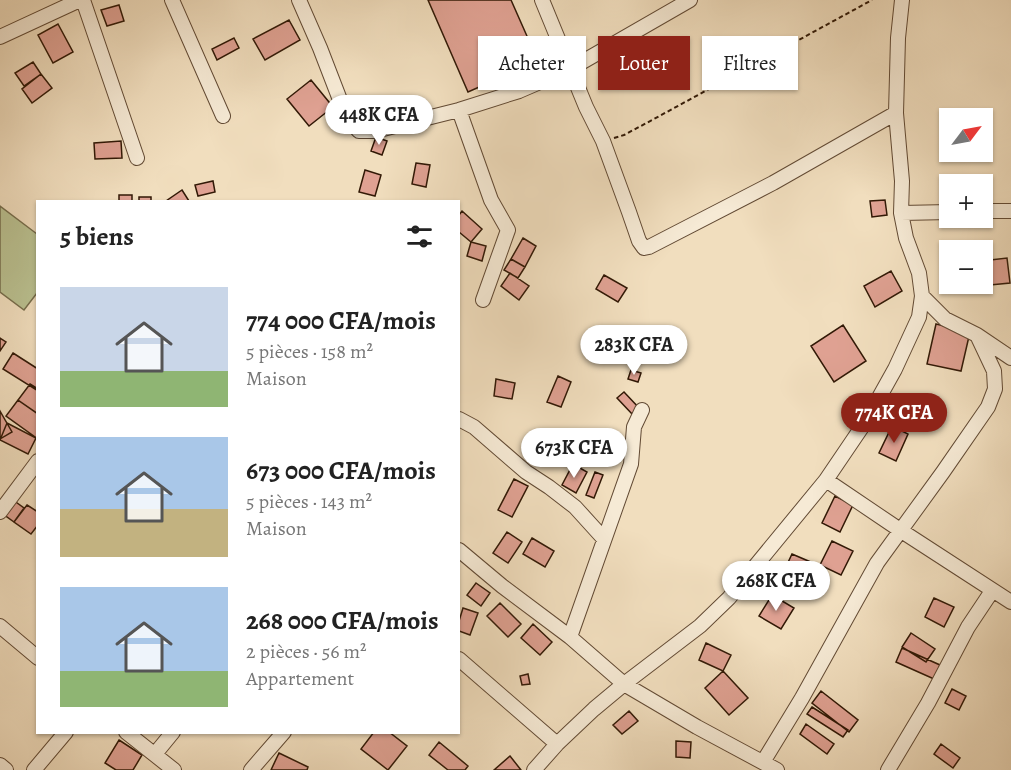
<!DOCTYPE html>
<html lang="fr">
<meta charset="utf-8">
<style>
body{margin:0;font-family:Alegreya,serif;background:#f2f2f2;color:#222;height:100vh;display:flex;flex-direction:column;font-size:22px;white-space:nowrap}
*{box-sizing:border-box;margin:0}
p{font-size:20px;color:#767676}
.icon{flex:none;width:33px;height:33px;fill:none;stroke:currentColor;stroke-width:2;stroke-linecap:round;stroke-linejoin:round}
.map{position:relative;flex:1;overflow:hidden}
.panel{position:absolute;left:36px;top:200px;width:424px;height:534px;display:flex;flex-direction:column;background:#fff;border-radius:0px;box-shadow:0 2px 4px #0004}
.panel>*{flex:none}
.top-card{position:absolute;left:478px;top:36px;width:442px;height:54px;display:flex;gap:12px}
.needle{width:39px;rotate:58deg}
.fabs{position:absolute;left:939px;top:108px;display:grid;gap:12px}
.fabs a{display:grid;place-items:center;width:54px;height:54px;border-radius:0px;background:#fff;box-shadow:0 2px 4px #0004;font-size:30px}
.price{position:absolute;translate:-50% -51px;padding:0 14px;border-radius:21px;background:#fff;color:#222;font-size:20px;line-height:39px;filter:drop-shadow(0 2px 3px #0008)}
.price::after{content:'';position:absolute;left:50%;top:36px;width:18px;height:14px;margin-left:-9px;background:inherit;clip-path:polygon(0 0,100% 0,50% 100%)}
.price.current{background:#8f2418;color:#fff}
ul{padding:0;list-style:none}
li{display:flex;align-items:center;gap:18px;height:150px;padding:0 24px}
li span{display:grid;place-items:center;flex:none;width:168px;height:120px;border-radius:0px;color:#555}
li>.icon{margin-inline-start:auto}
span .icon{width:72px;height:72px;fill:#fffc;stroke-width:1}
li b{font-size:26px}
h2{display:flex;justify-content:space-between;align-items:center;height:72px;padding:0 24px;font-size:26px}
.pill{padding:0 21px;border-radius:0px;background:#fff;box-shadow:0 2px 4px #0004;font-size:21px;line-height:54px}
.pill.current{background:#8f2418;color:#fff}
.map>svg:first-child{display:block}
.green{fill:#bac191;stroke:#766d4c;stroke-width:1.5}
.building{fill:#dfa192;stroke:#321906;stroke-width:1.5}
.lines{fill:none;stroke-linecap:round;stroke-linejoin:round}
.minor-casing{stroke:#624a34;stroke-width:16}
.path{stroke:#321906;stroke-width:2;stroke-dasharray:4.5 3;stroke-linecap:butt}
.minor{stroke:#f6ead5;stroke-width:14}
</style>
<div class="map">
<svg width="1011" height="770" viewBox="0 0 1011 770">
<rect width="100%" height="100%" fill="#f1debe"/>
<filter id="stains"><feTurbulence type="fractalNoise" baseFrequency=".00333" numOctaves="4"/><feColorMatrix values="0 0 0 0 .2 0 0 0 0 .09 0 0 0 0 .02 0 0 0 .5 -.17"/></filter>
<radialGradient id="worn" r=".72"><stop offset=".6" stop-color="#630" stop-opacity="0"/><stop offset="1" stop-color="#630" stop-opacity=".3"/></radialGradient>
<path class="green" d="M 0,206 L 37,234 L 37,293 L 24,310 L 0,292 Z"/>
<path class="building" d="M 428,0 L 511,0 L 538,61 L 468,92 Z
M 119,5 L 124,21 L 107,26 L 101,10 Z
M 289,20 L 300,40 L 265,60 L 253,39 Z
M 58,24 L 73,52 L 53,63 L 38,35 Z
M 234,38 L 239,48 L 217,60 L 212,49 Z
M 33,62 L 41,74 L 24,86 L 15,73 Z
M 41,74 L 52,88 L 32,103 L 22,89 Z
M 311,80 L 333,107 L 309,126 L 287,99 Z
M 376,137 L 387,141 L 382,155 L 371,151 Z
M 121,141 L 122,158 L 95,159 L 94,143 Z
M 416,163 L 430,165 L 426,187 L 412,184 Z
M 365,170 L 381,175 L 375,196 L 359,192 Z
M 213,181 L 215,192 L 198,196 L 195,185 Z
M 182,190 L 189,201 L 166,201 Z
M 119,195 L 132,195 L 132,201 L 119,201 Z
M 139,197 L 151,197 L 151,201 L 139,201 Z
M 885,200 L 887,215 L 872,217 L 870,201 Z
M 462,211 L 482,229 L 471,242 L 459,232 L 459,215 Z
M 523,238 L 536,246 L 525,267 L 511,259 Z
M 471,242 L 486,246 L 482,261 L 467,256 Z
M 1007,258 L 1010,283 L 980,286 L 980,284 L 982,284 L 982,261 Z
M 511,259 L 525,267 L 518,278 L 504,270 Z
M 891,271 L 902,291 L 875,307 L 864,286 Z
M 510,273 L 529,286 L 519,300 L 501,286 Z
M 604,275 L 627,288 L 618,302 L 596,289 Z
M 936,324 L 970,332 L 961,371 L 927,364 Z
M 843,325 L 866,361 L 834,382 L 811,346 Z
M 0,338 L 6,342 L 0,351 Z
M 13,353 L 38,369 L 38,391 L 3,369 Z
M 631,370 L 641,373 L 638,382 L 628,379 Z
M 558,376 L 571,382 L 561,407 L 547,402 Z
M 496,379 L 515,383 L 512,399 L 494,396 Z
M 30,384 L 38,389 L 38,414 L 18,400 Z
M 624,392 L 640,409 L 633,415 L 617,398 Z
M 18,400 L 38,414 L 38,439 L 6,416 Z
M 0,411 L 12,432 L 0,439 Z
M 7,423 L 36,438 L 28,454 L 0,440 Z
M 892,426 L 908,434 L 896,461 L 879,453 Z
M 573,464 L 587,472 L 576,493 L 562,485 Z
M 595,472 L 603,475 L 594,498 L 586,495 Z
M 514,479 L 528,486 L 512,517 L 498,510 Z
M 835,496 L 853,505 L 840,532 L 822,523 Z
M 13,500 L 24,508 L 14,522 L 3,514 Z
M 27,505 L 38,512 L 38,525 L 31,534 L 14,522 Z
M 507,532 L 522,542 L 508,563 L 493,553 Z
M 532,538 L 554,551 L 545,567 L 523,554 Z
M 832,541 L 853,551 L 841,575 L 820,565 Z
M 792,554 L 813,563 L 797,597 L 776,588 Z
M 476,583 L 490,593 L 481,606 L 467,595 Z
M 772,595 L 794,608 L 781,629 L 759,616 Z
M 934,598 L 954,607 L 944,627 L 925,617 Z
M 500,603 L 521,624 L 508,637 L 487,616 Z
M 463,608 L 478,613 L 470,635 L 459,631 L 459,621 Z
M 533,624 L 552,642 L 540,655 L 521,638 Z
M 911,633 L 935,649 L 926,662 L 902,647 Z
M 706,643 L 731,655 L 723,671 L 699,660 Z
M 902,648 L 940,665 L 934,679 L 896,662 Z
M 723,671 L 748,698 L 729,715 L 705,688 Z
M 528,674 L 530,684 L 522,685 L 520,676 Z
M 952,689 L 966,696 L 959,710 L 945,703 Z
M 821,691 L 858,720 L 849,732 L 812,703 Z
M 812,707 L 848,730 L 843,737 L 807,714 Z
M 629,711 L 638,721 L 622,734 L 613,725 Z
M 806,724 L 834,744 L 827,754 L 800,734 Z
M 374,732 L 389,732 L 407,746 L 388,770 L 361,749 Z
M 119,740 L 142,755 L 133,770 L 116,770 L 105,763 Z
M 676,741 L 691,742 L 690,758 L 676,757 Z
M 439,742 L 468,766 L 465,770 L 448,770 L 429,755 Z
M 941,744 L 960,758 L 953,768 L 934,754 Z
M 279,753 L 308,767 L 307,770 L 271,770 Z
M 510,756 L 521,770 L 494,770 Z"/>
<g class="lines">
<defs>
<path id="minor" d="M 83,0 L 137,158
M 172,0 L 223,116
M 299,0 L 320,48 L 347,118 L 359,131 L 375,131 L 459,110 L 519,91 L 570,69 L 690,0
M 542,0 L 586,107 L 603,141 L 629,212 L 639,241 L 644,248 L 649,247 L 773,183 L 896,113
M 0,37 L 80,0
M 459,110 L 491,200 L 508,230 L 483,300
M 982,211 L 1011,211
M 901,213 L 950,212
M 922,296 L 945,319 L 977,335 L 1011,358
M 459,419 L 474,427 L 526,472 L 549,487 L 575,507 L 604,539
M 826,480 L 900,530 L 1011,602
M 0,512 L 38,461
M 459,550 L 502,586 L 570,637 L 624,684 L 697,727 L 777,770
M 0,626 L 38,658
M 570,637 L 631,464 L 634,427 L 642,410
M 459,659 L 557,744
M 126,732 L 174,770
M 155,754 L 173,732
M 763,762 L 802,698 L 877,563 L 943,472 L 988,407 L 995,389 L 994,371 L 977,335
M 0,765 L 6,770
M 34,770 L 66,732
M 251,770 L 284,732
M 534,770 L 557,744 L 594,709 L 624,684 L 700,626 L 729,598 L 826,480 L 866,421 L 895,369 L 919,317 L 922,296 L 919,273 L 906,238 L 901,213 L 902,181 L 896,113 L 898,38 L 902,0
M 888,770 L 928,703 L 968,627 L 992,591"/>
</defs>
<use href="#minor" class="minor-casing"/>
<path class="path" d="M 614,138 L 624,135 L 654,119 L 872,0"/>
<use href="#minor" class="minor"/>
</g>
<rect width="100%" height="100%" filter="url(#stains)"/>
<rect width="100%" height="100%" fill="url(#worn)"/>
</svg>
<div class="fabs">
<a><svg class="needle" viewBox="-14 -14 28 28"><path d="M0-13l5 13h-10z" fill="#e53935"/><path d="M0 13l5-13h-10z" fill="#767676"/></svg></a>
<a>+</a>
<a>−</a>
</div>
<b class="price" style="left:379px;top:146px">448K CFA</b>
<b class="price" style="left:634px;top:376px">283K CFA</b>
<b class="price current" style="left:894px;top:444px">774K CFA</b>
<b class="price" style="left:574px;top:479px">673K CFA</b>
<b class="price" style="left:776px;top:612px">268K CFA</b>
<div class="top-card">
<a class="pill">Acheter</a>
<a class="pill current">Louer</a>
<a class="pill">Filtres</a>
</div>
<section class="panel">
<h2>5 biens<svg class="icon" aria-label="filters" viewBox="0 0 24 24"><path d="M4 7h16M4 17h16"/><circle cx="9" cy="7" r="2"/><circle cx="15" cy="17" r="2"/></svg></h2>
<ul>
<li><span style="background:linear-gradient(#c9d6e8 70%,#8fb573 0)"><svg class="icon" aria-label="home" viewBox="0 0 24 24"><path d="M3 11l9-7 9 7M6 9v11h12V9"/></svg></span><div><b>774 000 CFA/mois</b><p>5 pièces · 158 m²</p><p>Maison</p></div></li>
<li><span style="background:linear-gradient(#a9c7e8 60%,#c2b280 0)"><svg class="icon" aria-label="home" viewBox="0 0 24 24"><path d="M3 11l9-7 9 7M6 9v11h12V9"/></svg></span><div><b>673 000 CFA/mois</b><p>5 pièces · 143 m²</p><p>Maison</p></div></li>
<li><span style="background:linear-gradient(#a9c7e8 70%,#8fb573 0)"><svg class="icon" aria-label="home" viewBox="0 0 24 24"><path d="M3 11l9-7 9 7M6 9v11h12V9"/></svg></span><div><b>268 000 CFA/mois</b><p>2 pièces · 56 m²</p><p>Appartement</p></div></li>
</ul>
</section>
</div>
